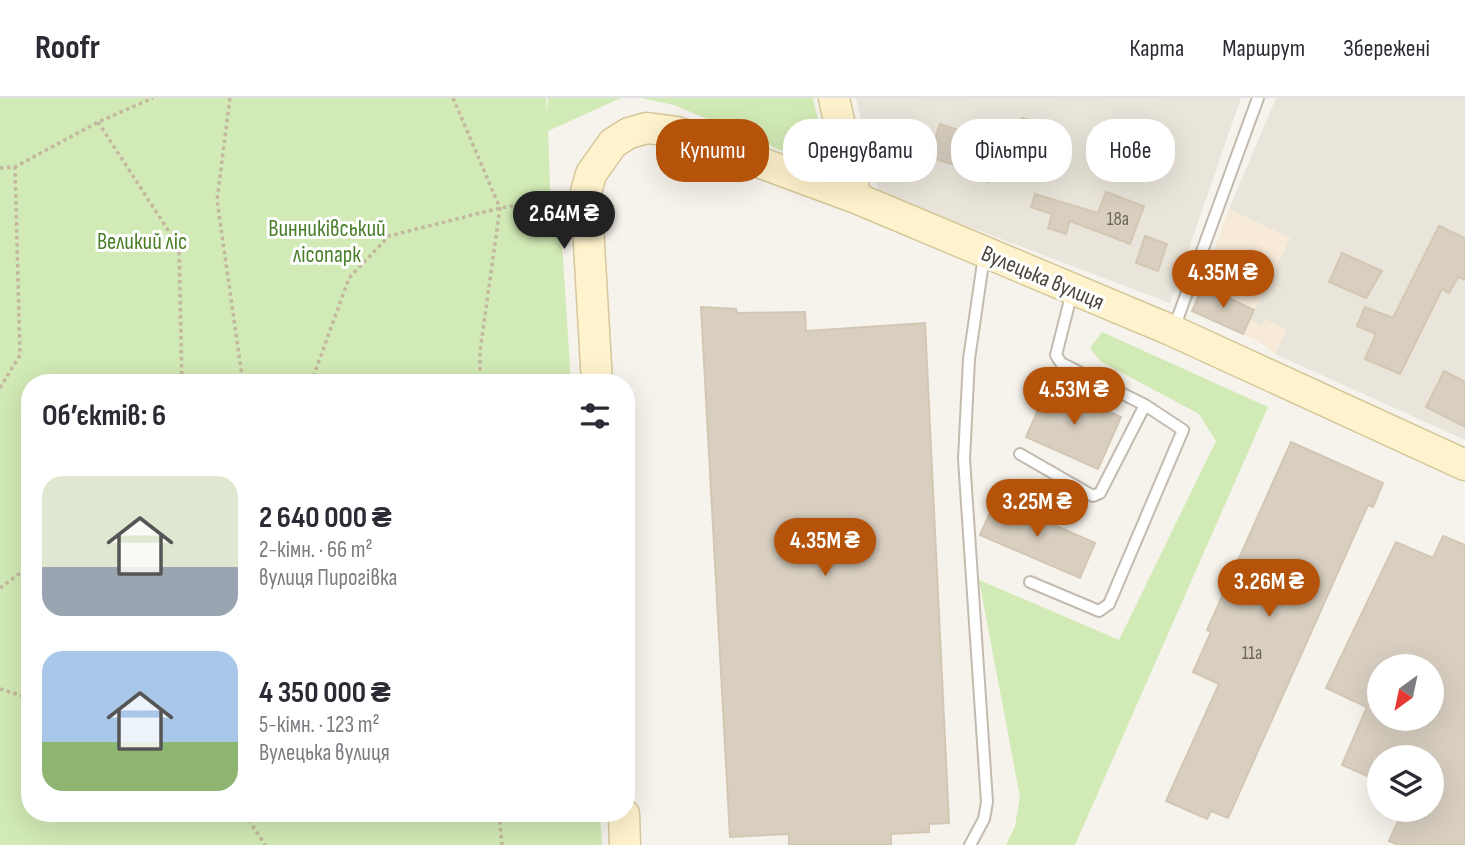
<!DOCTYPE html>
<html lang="uk">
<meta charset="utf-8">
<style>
body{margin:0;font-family:"Sofia Sans Condensed",sans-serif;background:#f7f7f7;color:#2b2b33;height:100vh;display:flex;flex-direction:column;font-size:26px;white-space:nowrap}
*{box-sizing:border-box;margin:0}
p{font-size:23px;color:#7c7c81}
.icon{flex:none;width:38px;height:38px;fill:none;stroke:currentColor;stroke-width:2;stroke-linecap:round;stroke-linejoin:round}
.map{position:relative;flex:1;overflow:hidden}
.details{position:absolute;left:21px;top:276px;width:614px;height:448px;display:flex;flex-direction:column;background:#fff;border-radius:28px;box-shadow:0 7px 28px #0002}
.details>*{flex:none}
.guide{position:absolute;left:656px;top:21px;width:665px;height:63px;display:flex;gap:14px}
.needle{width:46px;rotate:213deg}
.controls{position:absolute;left:1367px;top:556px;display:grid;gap:14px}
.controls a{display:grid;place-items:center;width:77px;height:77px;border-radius:50%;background:#fff;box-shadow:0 7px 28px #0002;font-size:35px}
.price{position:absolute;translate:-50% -60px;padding:0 16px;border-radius:24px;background:#b45309;color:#fff;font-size:23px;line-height:46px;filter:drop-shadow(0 2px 4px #0008)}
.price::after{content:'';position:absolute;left:50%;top:42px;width:21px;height:16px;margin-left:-10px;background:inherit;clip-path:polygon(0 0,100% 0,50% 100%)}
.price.current{background:#222;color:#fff}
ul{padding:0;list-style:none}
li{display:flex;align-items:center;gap:21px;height:175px;padding:0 21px}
li span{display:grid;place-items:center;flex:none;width:196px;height:140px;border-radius:21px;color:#555}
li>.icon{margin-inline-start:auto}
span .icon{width:84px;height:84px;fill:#fffc;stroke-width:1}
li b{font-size:30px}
h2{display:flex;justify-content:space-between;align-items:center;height:84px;padding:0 21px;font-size:30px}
.chip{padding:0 24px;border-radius:28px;background:#fff;box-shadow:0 7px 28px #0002;font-size:24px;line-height:63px}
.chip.current{background:#b45309;color:#fff}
header{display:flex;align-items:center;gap:42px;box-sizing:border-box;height:98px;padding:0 35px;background:#fff;border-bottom:2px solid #e1e1e2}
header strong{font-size:33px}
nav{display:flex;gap:38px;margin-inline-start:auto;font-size:24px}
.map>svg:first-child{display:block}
.residential{fill:#eae5da}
.commercial{fill:#f7ead8}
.green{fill:#d2eab5}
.building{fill:#d8cfc1;stroke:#d3c7b4;stroke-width:2;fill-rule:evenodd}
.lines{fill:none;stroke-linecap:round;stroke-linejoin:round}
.lane-casing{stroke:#c2bbae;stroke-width:14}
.secondary-casing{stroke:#d6c79b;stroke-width:33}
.path{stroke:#c4b79f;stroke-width:3.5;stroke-dasharray:3.5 3.5;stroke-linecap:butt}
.lane{stroke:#fff;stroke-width:10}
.secondary{stroke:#fff3cd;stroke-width:30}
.labels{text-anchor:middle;stroke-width:6;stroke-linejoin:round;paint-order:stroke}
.number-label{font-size:19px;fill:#6e675b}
.park-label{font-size:23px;fill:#4a7f2a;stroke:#fff}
.street-label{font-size:23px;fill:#4b4439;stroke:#fff}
</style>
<header>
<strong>Roofr</strong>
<nav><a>Карта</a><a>Маршрут</a><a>Збережені</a></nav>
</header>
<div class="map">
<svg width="1465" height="747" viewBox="0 0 1465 747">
<rect width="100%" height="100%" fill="#f6f3ec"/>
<path class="residential" d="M 856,0 L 1241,0 L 1170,205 L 879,95 Z
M 1276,0 L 1465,0 L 1465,342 L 1275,256 L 1286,231 L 1265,222 L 1262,228 L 1249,222 L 1290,140 L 1229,111 Z"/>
<path class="commercial" d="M 1229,111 L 1290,140 L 1249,222 L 1262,228 L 1265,222 L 1287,231 L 1275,256 L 1256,242 L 1192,213 Z"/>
<path class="green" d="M 0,0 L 546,0 L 547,16 L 548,0 L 621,0 L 548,33 L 551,113 L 560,115 L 571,285 L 30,285 L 30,716 L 600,716 L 602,747 L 0,747 Z
M 641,0 L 813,0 L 830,73 L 674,7 Z
M 1102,234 L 1268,309 L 1075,747 L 1006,747 L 1015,728 L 1020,699 L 979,482 L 1119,542 L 1216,343 L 1199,316 L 1100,263 L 1090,250 Z"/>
<path class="building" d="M 1022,20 L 1064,31 L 1051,80 L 995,65 L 988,84 L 963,75 L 965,70 L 929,59 L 940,26 L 976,38 L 980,27 L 1017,40 Z
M 1106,94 L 1144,108 L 1130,146 L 1070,123 L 1066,136 L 1048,130 L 1052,116 L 1031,109 L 1035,96 L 1098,115 Z
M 1439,128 L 1465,140 L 1465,182 L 1458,179 L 1449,195 L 1442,191 L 1400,276 L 1365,261 L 1376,236 L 1357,228 L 1365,209 L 1393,220 Z
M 1145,138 L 1167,146 L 1158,173 L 1136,165 Z
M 1342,155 L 1382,173 L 1366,200 L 1329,184 Z
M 1203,188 L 1254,212 L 1243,236 L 1192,213 Z
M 701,209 L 736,211 L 737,215 L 805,214 L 806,233 L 925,225 L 949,725 L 929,726 L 929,734 L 891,736 L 891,747 L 789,747 L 789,736 L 730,739 Z
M 1444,273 L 1465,284 L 1465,329 L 1426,309 Z
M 1049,287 L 1121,319 L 1098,371 L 1026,339 Z
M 1291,344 L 1383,385 L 1373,409 L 1368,407 L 1228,720 L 1211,713 L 1207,721 L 1166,703 L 1219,586 L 1193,574 L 1211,534 L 1207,532 Z
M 996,401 L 1095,445 L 1080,480 L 980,437 Z
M 1443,438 L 1465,447 L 1465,747 L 1398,747 L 1389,743 L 1403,712 L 1432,712 L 1432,660 L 1379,660 L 1379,683 L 1342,667 L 1367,609 L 1326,590 L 1396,444 L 1433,460 ZM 1379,569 L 1432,569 L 1432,621 L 1379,621 Z"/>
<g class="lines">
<defs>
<path id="lane" d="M 1174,230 L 1258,0
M 1020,356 L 1093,398 L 1100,395 L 1145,307
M 1030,484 L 1099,513 L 1109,506 L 1183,332 L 1145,307 L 1061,265 L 1056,257 L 1072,194
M 970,747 L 984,721 L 987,704 L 964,361 L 969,261 L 984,158"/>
<path id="secondary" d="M 834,0 L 856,100
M 597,285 L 586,94 L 591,76 L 613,45 L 629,35 L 647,30 L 677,34 L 856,100 L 1173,233 L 1465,367
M 624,716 L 625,747"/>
</defs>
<use href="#lane" class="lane-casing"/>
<use href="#secondary" class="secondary-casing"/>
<path class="path" d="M 230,0 L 217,102 L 243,285
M 453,0 L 500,110 L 480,253 L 480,285
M 98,24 L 179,149 L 182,285
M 0,70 L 15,69 L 98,24 L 153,0
M 311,285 L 349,180 L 389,138 L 500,110 L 563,99
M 0,290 L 20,257 L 15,69
M 0,490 L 30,468
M 0,591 L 30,600
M 245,716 L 265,747
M 499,716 L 502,747"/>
<use href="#lane" class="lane"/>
<use href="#secondary" class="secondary"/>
</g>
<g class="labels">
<g class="number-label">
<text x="1118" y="127">18а</text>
<text x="1252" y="561">11а</text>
</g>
<g class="park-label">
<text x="327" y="138">Винниківський<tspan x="327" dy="26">лісопарк</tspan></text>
<text x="142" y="151">Великий ліс</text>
</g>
<g class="street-label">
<text transform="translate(1043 179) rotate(23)" y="8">Вулецька вулиця</text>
</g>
</g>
</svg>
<div class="controls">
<a><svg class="needle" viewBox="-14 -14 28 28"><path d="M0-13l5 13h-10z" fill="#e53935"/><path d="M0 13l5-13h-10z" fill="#7c7c81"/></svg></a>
<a><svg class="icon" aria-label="layers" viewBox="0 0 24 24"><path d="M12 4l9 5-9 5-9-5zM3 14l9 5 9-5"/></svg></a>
</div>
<b class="price current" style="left:564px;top:153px">2.64M ₴</b>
<b class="price" style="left:1223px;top:212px">4.35M ₴</b>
<b class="price" style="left:1074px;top:329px">4.53M ₴</b>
<b class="price" style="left:1037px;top:441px">3.25M ₴</b>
<b class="price" style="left:825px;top:480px">4.35M ₴</b>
<b class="price" style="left:1269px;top:521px">3.26M ₴</b>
<div class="guide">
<a class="chip current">Купити</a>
<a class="chip">Орендувати</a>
<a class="chip">Фільтри</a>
<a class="chip">Нове</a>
</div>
<section class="details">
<h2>Об’єктів: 6<svg class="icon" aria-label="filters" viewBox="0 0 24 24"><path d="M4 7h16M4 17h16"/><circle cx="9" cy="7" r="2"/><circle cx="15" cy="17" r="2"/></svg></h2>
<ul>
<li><span style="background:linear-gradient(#dfe7d0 65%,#9aa5b1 0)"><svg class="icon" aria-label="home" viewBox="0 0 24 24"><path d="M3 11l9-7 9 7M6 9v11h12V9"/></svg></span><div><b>2 640 000 ₴</b><p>2-кімн. · 66 m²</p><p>вулиця Пирогівка</p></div></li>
<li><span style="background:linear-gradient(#a9c7e8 65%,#8fb573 0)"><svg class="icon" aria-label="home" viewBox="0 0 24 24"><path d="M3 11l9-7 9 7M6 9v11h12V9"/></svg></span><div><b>4 350 000 ₴</b><p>5-кімн. · 123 m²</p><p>Вулецька вулиця</p></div></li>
</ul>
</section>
</div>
